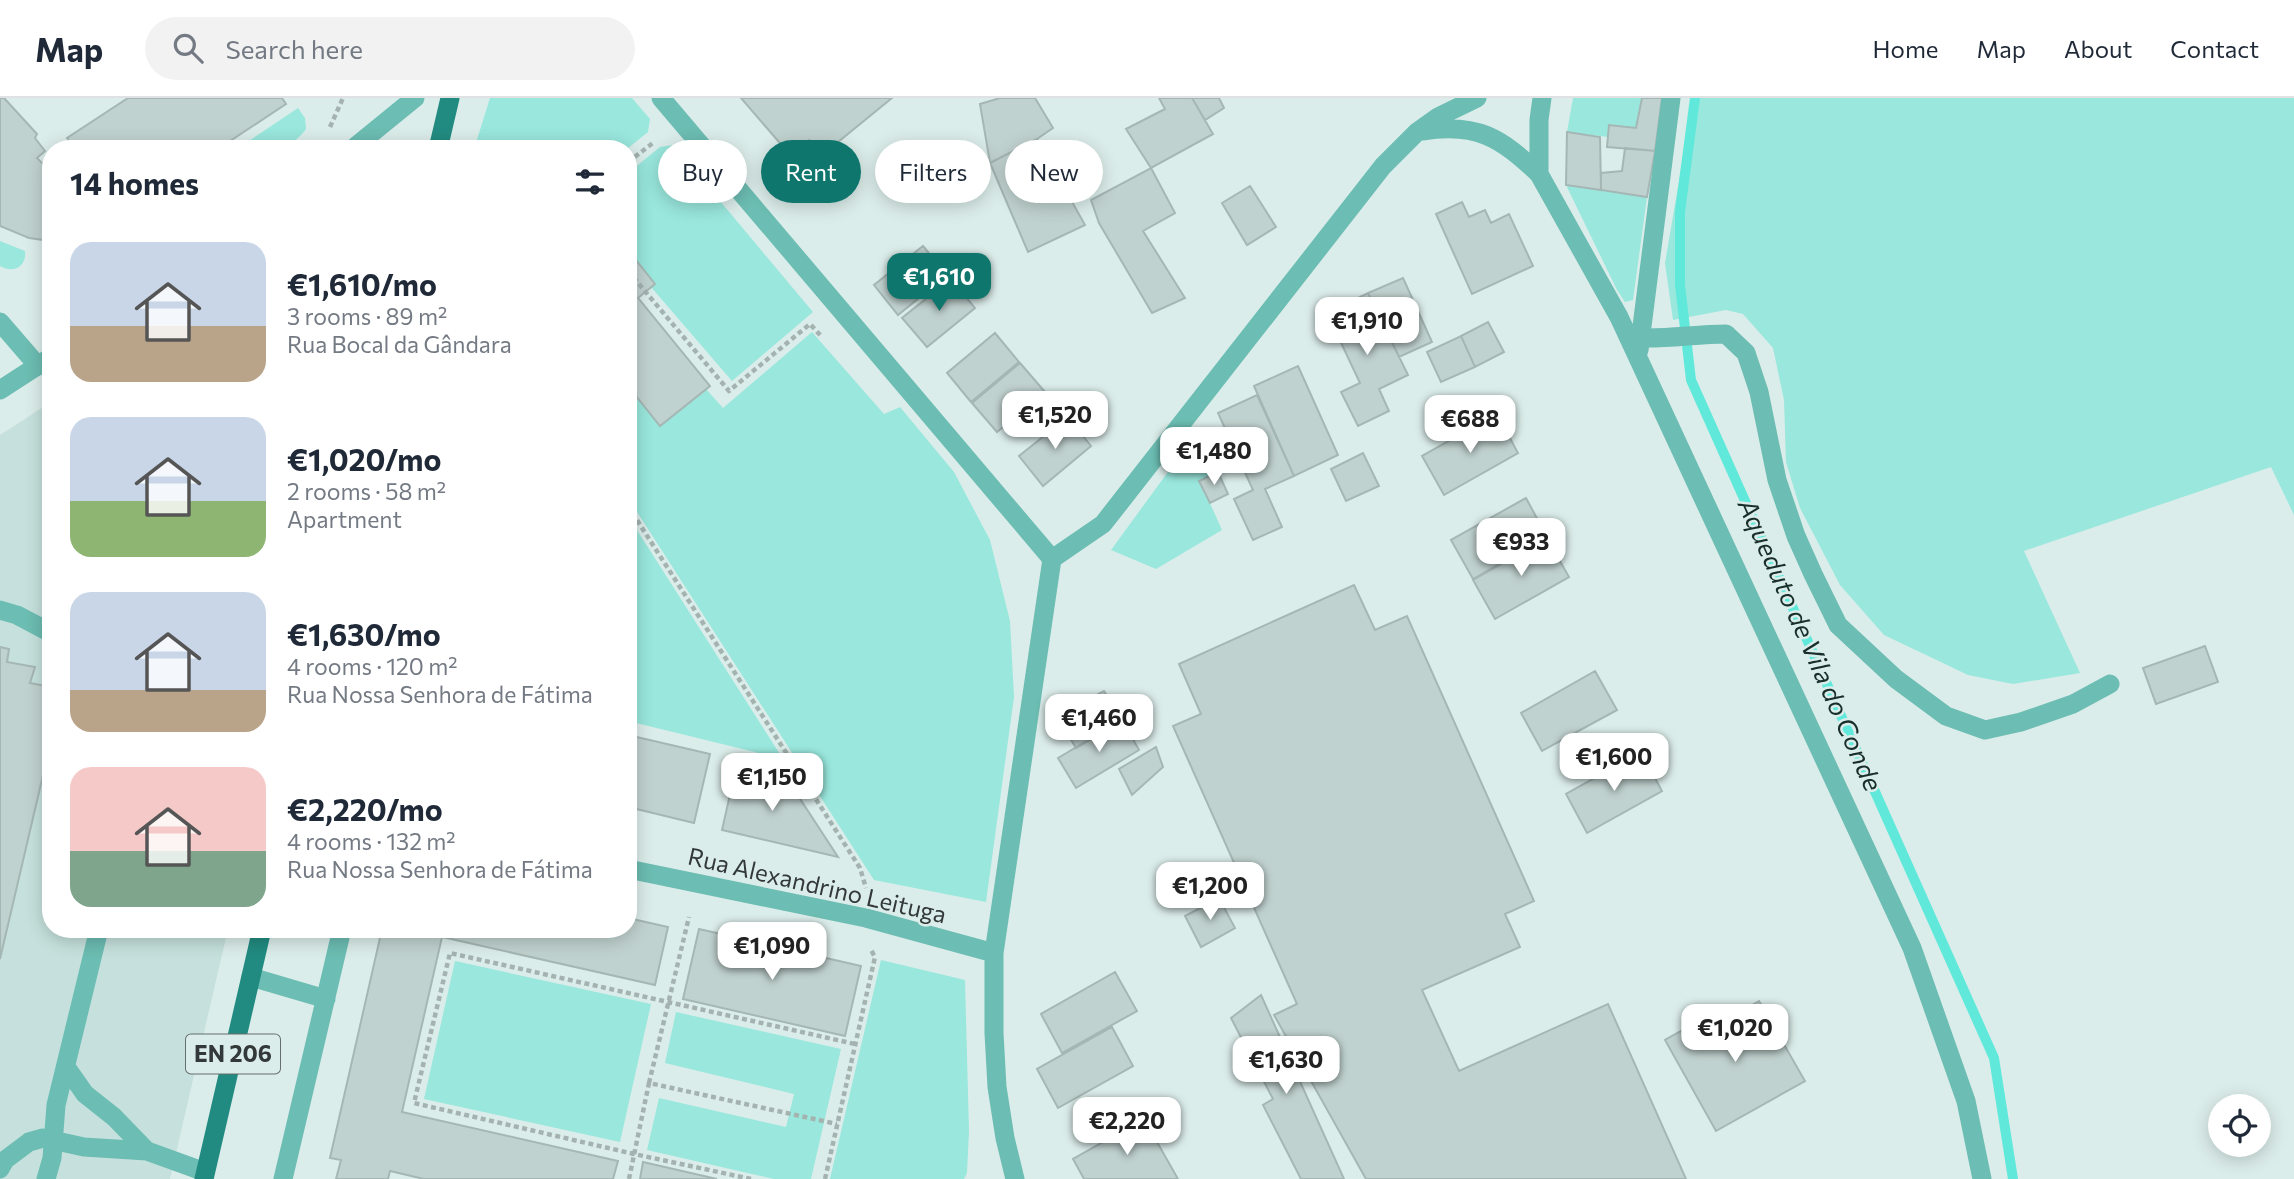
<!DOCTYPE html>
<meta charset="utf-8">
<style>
body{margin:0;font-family:Commissioner,sans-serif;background:#f2f2f3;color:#1f2937;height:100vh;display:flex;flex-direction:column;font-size:26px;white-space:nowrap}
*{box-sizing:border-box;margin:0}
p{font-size:23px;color:#747a83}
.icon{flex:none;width:38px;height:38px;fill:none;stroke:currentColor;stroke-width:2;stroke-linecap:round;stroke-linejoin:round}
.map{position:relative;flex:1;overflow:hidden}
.panel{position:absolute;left:42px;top:42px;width:595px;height:798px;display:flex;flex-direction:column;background:#fff;border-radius:28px;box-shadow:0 4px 18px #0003}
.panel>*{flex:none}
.top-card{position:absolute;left:658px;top:42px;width:665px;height:63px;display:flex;gap:14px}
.fabs{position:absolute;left:2208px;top:996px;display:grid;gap:14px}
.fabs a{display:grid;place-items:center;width:63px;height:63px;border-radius:50%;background:#fff;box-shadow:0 4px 18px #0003;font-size:35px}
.price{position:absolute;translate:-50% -60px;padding:0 16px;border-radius:14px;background:#fff;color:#222;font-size:23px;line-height:46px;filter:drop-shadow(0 2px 4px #0008)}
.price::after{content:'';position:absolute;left:50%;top:42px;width:21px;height:16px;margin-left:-10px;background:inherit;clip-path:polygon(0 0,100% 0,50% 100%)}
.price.selected{background:#0f766e;color:#fff}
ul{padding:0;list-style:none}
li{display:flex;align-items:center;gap:21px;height:175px;padding:0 28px}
li span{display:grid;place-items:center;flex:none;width:196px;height:140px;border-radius:21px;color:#555}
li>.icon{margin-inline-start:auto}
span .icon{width:84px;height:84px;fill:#fffc;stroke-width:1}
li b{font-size:30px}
h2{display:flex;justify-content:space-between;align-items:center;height:84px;padding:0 28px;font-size:30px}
.pill{padding:0 24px;border-radius:32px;background:#fff;box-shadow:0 4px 18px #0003;font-size:24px;line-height:63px}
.pill.selected{background:#0f766e;color:#fff}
header{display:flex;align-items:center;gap:42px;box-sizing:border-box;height:98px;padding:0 35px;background:#fff;border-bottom:2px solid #e0e1e3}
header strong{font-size:33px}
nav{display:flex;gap:38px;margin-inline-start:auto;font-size:24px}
.search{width:490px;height:63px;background:#f2f2f3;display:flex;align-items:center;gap:18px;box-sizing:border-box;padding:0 24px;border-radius:38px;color:#747a83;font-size:26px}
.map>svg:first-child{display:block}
.built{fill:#c6e1dd}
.green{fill:#99e7dd}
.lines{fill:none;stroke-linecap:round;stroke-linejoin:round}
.stream{stroke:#60e9da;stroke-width:10}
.building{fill:#c0d2cf;stroke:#a5b7b4;stroke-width:2}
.path{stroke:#a4b3b0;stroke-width:4.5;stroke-dasharray:5 3.5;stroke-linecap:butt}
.service{stroke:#6cbdb3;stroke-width:19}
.minor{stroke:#6cbdb3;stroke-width:19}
.tertiary{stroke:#6cbdb3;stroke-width:19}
.primary{stroke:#228b81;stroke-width:19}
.labels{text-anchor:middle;stroke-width:5;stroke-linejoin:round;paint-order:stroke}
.shield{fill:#dbedea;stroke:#656f6d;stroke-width:2}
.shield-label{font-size:23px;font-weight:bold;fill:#323938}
.street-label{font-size:24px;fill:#323938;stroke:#dbedea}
.water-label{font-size:26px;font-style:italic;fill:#172e2b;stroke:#dbedea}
</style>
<header>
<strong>Map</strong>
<div class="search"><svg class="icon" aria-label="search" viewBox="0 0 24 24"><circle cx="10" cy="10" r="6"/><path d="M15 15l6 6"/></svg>Search here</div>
<nav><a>Home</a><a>Map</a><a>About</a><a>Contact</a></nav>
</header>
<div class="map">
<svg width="2294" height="1081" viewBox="0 0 2294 1081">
<rect width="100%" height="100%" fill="#dbedea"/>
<path class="built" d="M 51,304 L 51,831 L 228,831 L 170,1081 L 0,1081 L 0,337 Z"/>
<path class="green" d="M 490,0 L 632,0 L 650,21 L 648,34 L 627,51 L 474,51 Z
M 1573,0 L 1642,0 L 1636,30 L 1609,27 L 1608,39 L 1567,34 Z
M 1693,0 L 2294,0 L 2294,417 L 2271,369 L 2024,453 L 2080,575 L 2013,586 L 1968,577 L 1884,537 L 1840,487 L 1800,410 L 1786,364 L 1784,302 L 1773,250 L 1743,216 L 1726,212 L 1673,222 L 1665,165 Z
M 298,10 L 305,20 L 306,31 C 285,58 268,51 237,51 Z
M 673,47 L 813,214 L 732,283 L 651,189 L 628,159 L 628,75 L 660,49 Z
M 1566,87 L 1647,99 L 1633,202 L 1625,204 L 1617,192 Z
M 0,143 L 25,153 C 27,169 13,176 0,168 Z
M 812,234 L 884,316 L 900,309 L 954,374 L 990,442 L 1010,523 L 1014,599 L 986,804 L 874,782 L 628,400 L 628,288 L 660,328 L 706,291 L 723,310 Z
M 1200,330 L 1218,374 L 1200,383 L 1222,432 L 1156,471 L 1111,452 Z
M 628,418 L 783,661 L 628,623 Z
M 881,862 L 965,882 L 969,1033 L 967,1075 L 964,1081 L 830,1081 Z
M 455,863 L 651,906 L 620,1044 L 424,1001 Z
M 676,914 L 841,951 L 811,1081 L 774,1081 L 647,1052 L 659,1000 L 786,1029 L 794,996 L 665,965 Z"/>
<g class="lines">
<path class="stream" d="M 1695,0 L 1680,114 L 1680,187 L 1691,282 L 1994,960 L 2013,1081"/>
</g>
<path class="building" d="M 0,0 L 4,0 L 37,36 L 35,40 L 45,53 L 37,60 L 48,71 L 51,69 L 51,143 L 29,140 L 0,128 Z
M 128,0 L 282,0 L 286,6 L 218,51 L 60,51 L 70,44 L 67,40 Z
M 741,0 L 892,0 L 822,57 L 809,42 L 791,58 Z
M 1000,0 L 1035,0 L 1053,30 L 1037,41 L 990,65 L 980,6 Z
M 1159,0 L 1192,0 L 1213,36 L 1151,70 L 1126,31 L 1165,11 Z
M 1192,0 L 1219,0 L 1224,10 L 1205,22 Z
M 1642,0 L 1662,0 L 1655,53 L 1607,49 L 1609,27 L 1636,30 Z
M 1567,34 L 1600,39 L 1601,92 L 1566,87 Z
M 1037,41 L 1085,127 L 1028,154 L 990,65 Z
M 1625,50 L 1655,53 L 1647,99 L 1601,92 L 1601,75 L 1622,73 Z
M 1151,70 L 1175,115 L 1143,133 L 1185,200 L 1152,215 L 1099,125 L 1091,102 Z
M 1250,88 L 1276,129 L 1247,147 L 1222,105 Z
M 1462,104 L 1469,119 L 1485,112 L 1491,125 L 1509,116 L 1533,168 L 1472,196 L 1436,116 Z
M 923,148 L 947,177 L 898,217 L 874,187 Z
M 632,157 L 655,186 L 638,200 L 710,288 L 660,328 L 628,288 L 628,160 Z
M 1403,180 L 1432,244 L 1399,259 L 1368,195 Z
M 951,181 L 975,210 L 927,249 L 902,220 Z
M 1368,195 L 1408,277 L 1379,291 L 1389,313 L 1358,328 L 1341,294 L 1360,285 L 1327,215 Z
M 1488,224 L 1504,254 L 1475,269 L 1461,238 Z
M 995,235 L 1019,264 L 971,304 L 947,275 Z
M 1461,238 L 1475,269 L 1441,284 L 1427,254 Z
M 1020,265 L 1045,294 L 997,334 L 972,305 Z
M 1298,268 L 1338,357 L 1294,378 L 1254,288 Z
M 1257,297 L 1294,378 L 1265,391 L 1282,429 L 1253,442 L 1234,401 L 1253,392 L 1218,315 Z
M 1497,316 L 1518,355 L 1444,397 L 1422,358 Z
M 1068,319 L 1091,348 L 1043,388 L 1019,358 Z
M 1363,355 L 1379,388 L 1346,403 L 1331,371 Z
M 1218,374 L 1228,396 L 1210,405 L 1199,383 Z
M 1526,400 L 1547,439 L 1473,481 L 1451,442 Z
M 1547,440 L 1569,479 L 1495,521 L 1473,482 Z
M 1354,487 L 1375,532 L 1407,518 L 1534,803 L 1505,816 L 1520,849 L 1422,892 L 1459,973 L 1608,906 L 1686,1081 L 1366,1081 L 1274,917 L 1297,906 L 1173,628 L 1201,616 L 1179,566 Z
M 2205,548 L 2218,584 L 2156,606 L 2143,570 Z
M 0,549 L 9,551 L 7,564 L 35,569 L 30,585 L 51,589 L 51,643 L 0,861 Z
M 1595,573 L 1617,612 L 1542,653 L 1521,615 Z
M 1104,593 L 1122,622 L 1076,650 L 1057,618 Z
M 1122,622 L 1139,652 L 1076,690 L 1058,660 Z
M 628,637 L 710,656 L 694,725 L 628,709 Z
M 1156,649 L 1163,669 L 1132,697 L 1119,671 Z
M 1641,654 L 1662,693 L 1587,735 L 1566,696 Z
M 736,670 L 787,681 L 838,759 L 722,732 Z
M 1219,800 L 1235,830 L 1201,849 L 1185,818 Z
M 628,820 L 668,829 L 655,887 L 442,839 L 402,1014 L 618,1063 L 613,1081 L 424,1081 L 390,1073 L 388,1081 L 336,1081 L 341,1062 L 330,1060 L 382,831 L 628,831 Z
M 699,831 L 861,868 L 845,938 L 683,901 Z
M 1115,874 L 1137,913 L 1062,955 L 1041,916 Z
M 1261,897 L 1344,1081 L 1301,1081 L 1263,1007 L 1273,1001 L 1231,920 Z
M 1759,903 L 1805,983 L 1716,1033 L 1665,942 L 1708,918 L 1714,929 Z
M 1112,929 L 1133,968 L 1058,1010 L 1037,971 Z
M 1144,1021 L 1178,1081 L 1084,1081 L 1073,1061 Z
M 643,1064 L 717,1081 L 640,1081 Z"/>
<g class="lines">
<path class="path" d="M 330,29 L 343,0
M 628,64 L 653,45
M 628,173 L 729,293 L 810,226 L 821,238
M 628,408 L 860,770 L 866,790
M 649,985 L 689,819
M 629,1081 L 649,985 L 837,1026
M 751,1081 L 634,1056 L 414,1005 L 450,855 L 855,946
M 825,1081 L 875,859 L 871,852"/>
<path class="service" d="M 0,512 L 17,517 L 51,535
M 66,969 L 85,996 L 114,1019 L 147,1053
M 0,1071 L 5,1062 L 29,1044 L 43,1040 L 84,1049 L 147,1053 L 205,1074
M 46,1081 L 52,1060 L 56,1007 L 99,831"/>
<path class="minor" d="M 661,0 L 1052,461
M 1542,0 L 1539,22 L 1539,76 L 1619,219 L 1912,850 L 1966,1003 L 1982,1081
M 1422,33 C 1477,24 1501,40 1539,76
M 0,224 L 38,268
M 1641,240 C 1670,241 1697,236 1726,236 L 1746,255 L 1759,294 L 1777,382 L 1796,438 L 1813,476 L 1838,527 L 1896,581 L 1946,618 L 1985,632 L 2021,624 L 2073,606 L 2110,586
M 1639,252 L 1671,0
M 628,771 L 866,820 L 994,855
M 251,879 L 326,901
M 283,1081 L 342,831
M 1015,1081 L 1005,1040 L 997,989 L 994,935 L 994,855 L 1052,461 L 1103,426 L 1383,68 L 1417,34 L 1438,19 L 1477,0"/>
<path class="tertiary" d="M 356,48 L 415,0
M 0,292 L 51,259"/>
<path class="primary" d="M 438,51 L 450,0
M 204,1081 L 262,831"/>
</g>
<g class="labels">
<rect class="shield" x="186" y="936.5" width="94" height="39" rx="5"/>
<g class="shield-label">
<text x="233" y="964">EN 206</text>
</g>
<g class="street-label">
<text transform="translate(817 788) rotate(13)" y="8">Rua Alexandrino Leituga</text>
</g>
<g class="water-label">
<text transform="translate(1810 547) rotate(66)" y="9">Aqueduto de Vila do Conde</text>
</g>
</g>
</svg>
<div class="fabs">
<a><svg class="icon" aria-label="locate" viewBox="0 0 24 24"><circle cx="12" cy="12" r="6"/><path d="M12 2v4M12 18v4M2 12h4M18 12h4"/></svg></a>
</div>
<b class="price selected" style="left:939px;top:215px">€1,610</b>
<b class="price" style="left:1367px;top:259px">€1,910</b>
<b class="price" style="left:1055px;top:353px">€1,520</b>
<b class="price" style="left:1470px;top:357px">€688</b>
<b class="price" style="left:1214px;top:389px">€1,480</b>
<b class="price" style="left:1521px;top:480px">€933</b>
<b class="price" style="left:1099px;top:656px">€1,460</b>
<b class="price" style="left:1614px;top:695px">€1,600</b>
<b class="price" style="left:772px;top:715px">€1,150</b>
<b class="price" style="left:1210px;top:824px">€1,200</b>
<b class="price" style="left:772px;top:884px">€1,090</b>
<b class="price" style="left:1735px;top:966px">€1,020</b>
<b class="price" style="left:1286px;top:998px">€1,630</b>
<b class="price" style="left:1127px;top:1059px">€2,220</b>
<div class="top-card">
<a class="pill">Buy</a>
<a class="pill selected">Rent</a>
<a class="pill">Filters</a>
<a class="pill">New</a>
</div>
<section class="panel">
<h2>14 homes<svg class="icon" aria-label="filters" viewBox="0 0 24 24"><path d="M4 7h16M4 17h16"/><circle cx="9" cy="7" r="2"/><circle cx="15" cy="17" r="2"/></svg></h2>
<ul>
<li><span style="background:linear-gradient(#c9d6e8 60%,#b9a48a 0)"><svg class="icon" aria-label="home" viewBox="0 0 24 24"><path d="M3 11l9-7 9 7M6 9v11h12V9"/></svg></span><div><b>€1,610/mo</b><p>3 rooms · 89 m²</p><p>Rua Bocal da Gândara</p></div></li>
<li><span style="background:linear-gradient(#c9d6e8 60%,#8fb573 0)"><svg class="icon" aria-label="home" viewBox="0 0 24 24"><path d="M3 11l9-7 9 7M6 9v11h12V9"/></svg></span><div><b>€1,020/mo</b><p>2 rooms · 58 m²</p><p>Apartment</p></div></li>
<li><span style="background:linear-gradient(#c9d6e8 70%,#b9a48a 0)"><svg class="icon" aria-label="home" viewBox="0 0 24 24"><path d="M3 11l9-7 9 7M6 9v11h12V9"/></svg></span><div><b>€1,630/mo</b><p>4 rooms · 120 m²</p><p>Rua Nossa Senhora de Fátima</p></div></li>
<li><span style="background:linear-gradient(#f6c9c9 60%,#7fa58c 0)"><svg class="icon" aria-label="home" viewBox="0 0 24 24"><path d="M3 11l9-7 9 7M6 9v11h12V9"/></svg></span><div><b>€2,220/mo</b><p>4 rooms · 132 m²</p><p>Rua Nossa Senhora de Fátima</p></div></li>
</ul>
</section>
</div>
